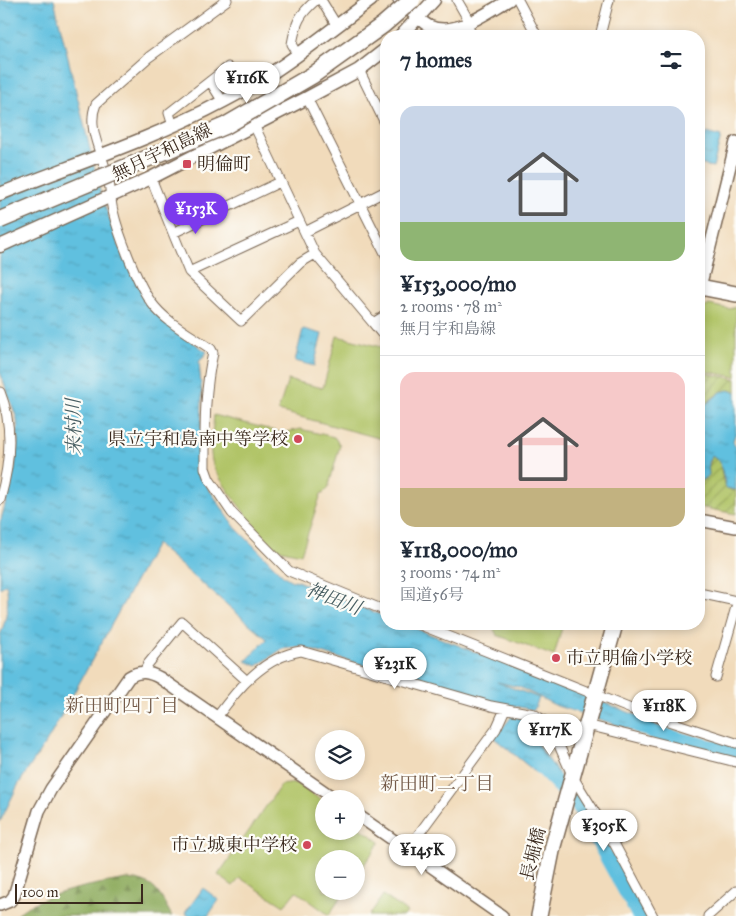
<!DOCTYPE html>
<meta charset="utf-8">
<style>
body{margin:0;font-family:"IM FELL Great Primer","Noto Serif JP",serif;background:#f6f6f7;color:#1f2937;height:100vh;display:flex;flex-direction:column;font-size:19px;white-space:nowrap}
*{box-sizing:border-box;margin:0}
p{font-size:16px;color:#747a83}
.icon{flex:none;width:28px;height:28px;fill:none;stroke:currentColor;stroke-width:2;stroke-linecap:round;stroke-linejoin:round}
.map{position:relative;flex:1;overflow:hidden}
.details{position:absolute;left:380px;top:30px;width:325px;height:600px;display:flex;flex-direction:column;background:#fff;border-radius:20px;box-shadow:0 2px 8px #0003}
.details>*{flex:none}
.fabs{position:absolute;left:315px;top:730px;display:grid;gap:10px}
.fabs a{display:grid;place-items:center;width:50px;height:50px;border-radius:50%;background:#fff;box-shadow:0 2px 8px #0003;font-size:25px}
.scale{position:absolute;left:15px;bottom:12px;width:128px;box-sizing:border-box;padding-left:5px;border:2px solid #3b2a1e;border-top:0;font-size:14px;line-height:18px;white-space:nowrap;color:#3b2a1e;-webkit-text-stroke:4px #fdfcf7;paint-order:stroke}
.price{position:absolute;translate:-50% -42px;padding:0 11px;border-radius:18px;background:#fff;color:#222;font-size:16px;line-height:32px;filter:drop-shadow(0 1px 2px #0008)}
.price::after{content:'';position:absolute;left:50%;top:30px;width:15px;height:11px;margin-left:-8px;background:inherit;clip-path:polygon(0 0,100% 0,50% 100%)}
.price.current{background:#7c3aed;color:#fff}
ul{padding:0;list-style:none}
li{display:grid;align-content:center;gap:10px;height:265px;padding:0 20px}
li+li{border-top:1px solid #e0e1e3}
li span{display:grid;place-items:center;height:155px;border-radius:15px;color:#555}
li>.icon{margin-inline-start:auto}
span .icon{width:90px;height:90px;fill:#fffc;stroke-width:1}
li b{font-size:21px}
h2{display:flex;justify-content:space-between;align-items:center;height:60px;padding:0 20px;font-size:21px}
.map>svg:first-child{display:block}
.forest{fill:url(#forest-firs);stroke:#646a3d}
.park{fill:#b1c467;stroke:#767742}
.garden{fill:url(#garden-furrows);stroke:#767742}
.water{fill:url(#water-ripples);stroke:#4e757e}
.lines{fill:none;stroke-linecap:round;stroke-linejoin:round}
.river{stroke:#60c0df;stroke-width:15}
.minor-casing{stroke:#7b6855;stroke-width:11}
.tertiary-casing{stroke:#7b6855;stroke-width:14}
.secondary-casing{stroke:#7b6855;stroke-width:15}
.trunk-casing{stroke:#7b6855;stroke-width:18}
.minor{stroke:#fff;stroke-width:9}
.tertiary{stroke:#fff;stroke-width:11}
.secondary{stroke:#fff;stroke-width:12}
.trunk{stroke:#fff;stroke-width:15}
.motorway-bridge-casing{stroke:#7b6855;stroke-width:19;stroke-linecap:butt}
.motorway-bridge{stroke:#fff;stroke-width:16}
.poi-dot{fill:#d1495b;stroke:#fdfcf7;stroke-width:2}
.labels{text-anchor:middle;stroke-width:4.5;stroke-linejoin:round;paint-order:stroke}
.street-label{font-size:18px;fill:#3b2a1e;stroke:#fdfcf7}
.poi-label{font-size:18px;fill:#3b2a1e;stroke:#fdfcf7;text-anchor:start}
.water-label{font-size:19px;font-style:italic;fill:#485e62;stroke:#fdfcf7}
.neighbourhood-label{font-size:19px;fill:#745b49;stroke:#fdfcf7}
</style>
<div class="map">
<svg width="736" height="916" viewBox="0 0 736 916">
<defs>
<pattern id="forest-firs" width="22" height="20" patternUnits="userSpaceOnUse" patternTransform="scale(1.25)"><rect width="22" height="20" fill="#8caa5c"/><path d="M5 1l3.5 6h-7zM16 11l3.5 6h-7z" fill="#748b4b"/></pattern>
<pattern id="garden-furrows" width="10" height="10" patternUnits="userSpaceOnUse" patternTransform="scale(1.25)"><rect width="10" height="10" fill="#b1c467"/><path d="M-1 1l2-2M0 10L10 0M9 11l2-2" fill="none" stroke="#919f54"/></pattern>
<pattern id="water-ripples" width="26" height="14" patternUnits="userSpaceOnUse" patternTransform="scale(1.25)"><rect width="26" height="14" fill="#60c0df"/><path d="M2 4q2-2 4 0t4 0M15 11q2-2 4 0t4 0" fill="none" stroke="#509cb4"/></pattern>
</defs>
<rect width="100%" height="100%" fill="#fdfcf7"/>
<filter id="ink" filterUnits="userSpaceOnUse"><feTurbulence type="fractalNoise" baseFrequency=".02" numOctaves="2"/><feDisplacementMap in="SourceGraphic" scale="10" xChannelSelector="R" yChannelSelector="G"/><feConvolveMatrix kernelMatrix="1 2 1 2 8 2 1 2 1" color-interpolation-filters="sRGB"/></filter>
<filter id="wash" filterUnits="userSpaceOnUse"><feTurbulence type="fractalNoise" baseFrequency=".0096" numOctaves="4" result="noise"/><feDisplacementMap in="SourceGraphic" scale="20" xChannelSelector="R" yChannelSelector="G"/><feGaussianBlur stdDeviation="1.12" result="paint"/><feColorMatrix in="noise" values="0 0 0 0 0 0 0 0 0 0 0 0 0 0 0 0 0 1.4 0 .05"/><feComposite in="paint" operator="in"/></filter>
<g filter="url(#wash)">
<rect width="100%" height="100%" fill="#f1dbbb"/>
<path class="forest" d="M 126,879 C 156,881 158,892 172,916 L 15,916 C 39,893 93,885 126,879 Z"/>
<path class="park" d="M 709,305 L 729,309 L 736,307 L 736,377 L 699,370 L 699,328 L 704,308 Z
M 337,336 L 386,348 L 386,440 L 278,411 L 288,380 L 323,388 Z
M 214,415 L 283,433 L 300,429 L 334,437 L 340,445 L 328,489 L 321,494 L 301,554 C 294,552 282,551 275,547 C 262,538 218,480 213,465 C 208,449 213,431 214,415 Z
M 491,624 L 563,624 L 554,656 L 497,635 Z
M 296,783 L 324,802 L 324,831 L 356,831 L 356,825 L 380,842 L 356,876 L 356,859 L 324,859 L 324,891 L 345,891 L 329,915 L 296,891 L 284,906 L 240,878 L 233,886 L 218,875 L 281,785 Z
M 383,895 L 407,912 L 404,916 L 369,916 Z"/>
<path class="garden" d="M 699,372 L 736,379 L 736,392 C 722,385 709,402 699,410 Z
M 712,456 L 720,462 L 723,481 L 730,490 L 736,490 L 736,514 L 699,507 L 699,482 L 705,479 Z"/>
<path class="water" d="M 0,0 L 54,0 L 101,195 L 120,248 L 149,307 L 164,322 L 207,352 L 199,362 L 202,396 L 200,476 L 235,527 L 284,576 L 292,581 L 295,580 L 386,617 L 386,624 L 404,624 L 656,723 L 652,736 L 557,706 L 519,687 L 497,682 L 539,698 L 534,710 L 485,700 L 301,647 L 282,649 L 257,666 L 246,661 L 267,639 L 156,544 L 50,736 L 18,785 L 0,822 L 0,636 C 6,620 10,601 6,584 L 0,588 L 0,523 L 15,468 L 18,441 L 17,419 L 0,372 Z
M 706,133 L 721,137 L 713,167 L 699,164 Z
M 303,329 L 322,334 L 314,366 L 295,361 Z
M 728,390 L 736,392 L 736,432 L 733,441 L 736,447 L 736,490 L 726,488 L 720,462 L 712,456 L 708,462 L 709,475 L 699,482 L 699,410 L 721,392 Z
M 513,715 L 522,718 L 526,729 L 559,774 L 550,784 L 494,738 Z
M 203,888 L 219,900 L 208,916 L 189,916 L 185,913 Z"/>
<g class="lines">
<path class="river" d="M 635,725 L 659,734 L 736,753
M 540,766 L 578,805 L 639,916"/>
</g>
</g>
<g filter="url(#ink)">
<g class="lines">
<defs>
<path id="minor" d="M 227,0 L 149,57 L 96,104 C 86,127 102,154 108,177 C 111,188 110,200 113,211 C 118,233 138,285 151,302 C 165,322 191,335 211,349 L 213,353 C 204,392 205,428 205,468 L 209,479 L 232,513 L 289,571 L 386,611
M 321,0 L 337,26
M 457,0 L 469,21
M 518,0 L 537,36
M 466,23 L 473,36
M 600,36 L 609,0
M 298,54 L 292,44 C 296,22 299,15 316,0
M 359,70 L 386,125
M 210,81 L 223,102
M 307,98 L 386,255
M 254,125 L 315,254 L 373,323 L 386,315
M 173,126 L 169,113 L 228,67
M 151,178 L 173,233 L 280,182
M 305,232 L 386,191
M 173,233 L 189,272 L 299,221
M 189,272 L 241,321 L 300,263 L 315,254
M 373,323 L 386,339
M 0,392 C 14,426 10,464 0,500
M 699,593 L 736,601
M 418,624 L 631,709 L 736,743
M 144,672 L 148,664 L 182,622 L 247,681
M 716,677 L 736,607
M 217,717 C 238,688 264,657 301,651 L 491,706 L 534,714 L 554,727 L 569,726 L 586,730
M 587,725 L 736,762
M 554,727 L 554,734 L 573,777 L 615,845 L 653,916
M 407,850 L 496,729 L 505,709
M 708,916 L 736,891"/>
<path id="tertiary" d="M 399,0 C 408,8 418,20 429,26 C 455,38 487,12 509,0
M 700,287 L 736,142
M 699,520 L 736,527
M 356,814 L 502,916
M 0,905 L 10,901 L 14,896 L 39,811 L 51,789 L 129,677 C 140,670 149,672 160,678 L 335,799"/>
<path id="secondary" d="M 401,36 L 434,0
M 0,194 C 75,164 153,139 224,101 C 277,74 324,35 371,0
M 0,246 L 151,178 L 307,98 L 359,70 L 386,49"/>
<path id="trunk" d="M 699,290 L 700,287 L 736,294
M 539,916 L 553,846 L 615,624"/>
</defs>
<use href="#minor" class="minor-casing"/>
<use href="#tertiary" class="tertiary-casing"/>
<use href="#secondary" class="secondary-casing"/>
<use href="#trunk" class="trunk-casing"/>
<use href="#minor" class="minor"/>
<use href="#tertiary" class="tertiary"/>
<use href="#secondary" class="secondary"/>
<use href="#trunk" class="trunk"/>
<defs>
<path id="motorway-bridge" d="M 0,220 L 225,126 L 313,75 L 383,25 L 412,0"/>
</defs>
<use href="#motorway-bridge" class="motorway-bridge-casing"/>
<use href="#motorway-bridge" class="motorway-bridge"/>
</g>
</g>
<g class="poi-dot">
<rect x="182" y="159" width="10" height="10" rx="2.5"/>
<circle cx="298" cy="439" r="5"/>
<circle cx="556" cy="658" r="5"/>
<circle cx="307" cy="845" r="5"/>
</g>
<g class="labels">
<g class="street-label">
<text transform="translate(162 152) rotate(-26)" y="6">無月宇和島線</text>
<text transform="translate(533 854) rotate(-76)" y="6">長堀橋</text>
</g>
<g class="poi-label">
<text x="197" y="170">明倫町</text>
<text x="288" y="445" text-anchor="end">県立宇和島南中等学校</text>
<text x="566" y="664">市立明倫小学校</text>
<text x="297" y="851" text-anchor="end">市立城東中学校</text>
</g>
<g class="water-label">
<text transform="translate(73 427) rotate(-91)" y="7">来村川</text>
<text transform="translate(334 598) rotate(21)" y="7">神田川</text>
</g>
<g class="neighbourhood-label">
<text x="122" y="712">新田町四丁目</text>
<text x="437" y="790">新田町二丁目</text>
</g>
</g>
</svg>
<div class="fabs">
<a><svg class="icon" aria-label="layers" viewBox="0 0 24 24"><path d="M12 4l9 5-9 5-9-5zM3 14l9 5 9-5"/></svg></a>
<a>+</a>
<a>−</a>
</div>
<div class="scale">100 m</div>
<b class="price" style="left:247px;top:104px">¥116K</b>
<b class="price current" style="left:196px;top:235px">¥153K</b>
<b class="price" style="left:395px;top:690px">¥231K</b>
<b class="price" style="left:664px;top:732px">¥118K</b>
<b class="price" style="left:550px;top:756px">¥117K</b>
<b class="price" style="left:604px;top:852px">¥305K</b>
<b class="price" style="left:422px;top:876px">¥145K</b>
<section class="details">
<h2>7 homes<svg class="icon" aria-label="filters" viewBox="0 0 24 24"><path d="M4 7h16M4 17h16"/><circle cx="9" cy="7" r="2"/><circle cx="15" cy="17" r="2"/></svg></h2>
<ul>
<li><span style="background:linear-gradient(#c9d6e8 75%,#8fb573 0)"><svg class="icon" aria-label="home" viewBox="0 0 24 24"><path d="M3 11l9-7 9 7M6 9v11h12V9"/></svg></span><div><b>¥153,000/mo</b><p>2 rooms · 78 m²</p><p>無月宇和島線</p></div></li>
<li><span style="background:linear-gradient(#f6c9c9 75%,#c2b280 0)"><svg class="icon" aria-label="home" viewBox="0 0 24 24"><path d="M3 11l9-7 9 7M6 9v11h12V9"/></svg></span><div><b>¥118,000/mo</b><p>3 rooms · 74 m²</p><p>国道56号</p></div></li>
</ul>
</section>
</div>
